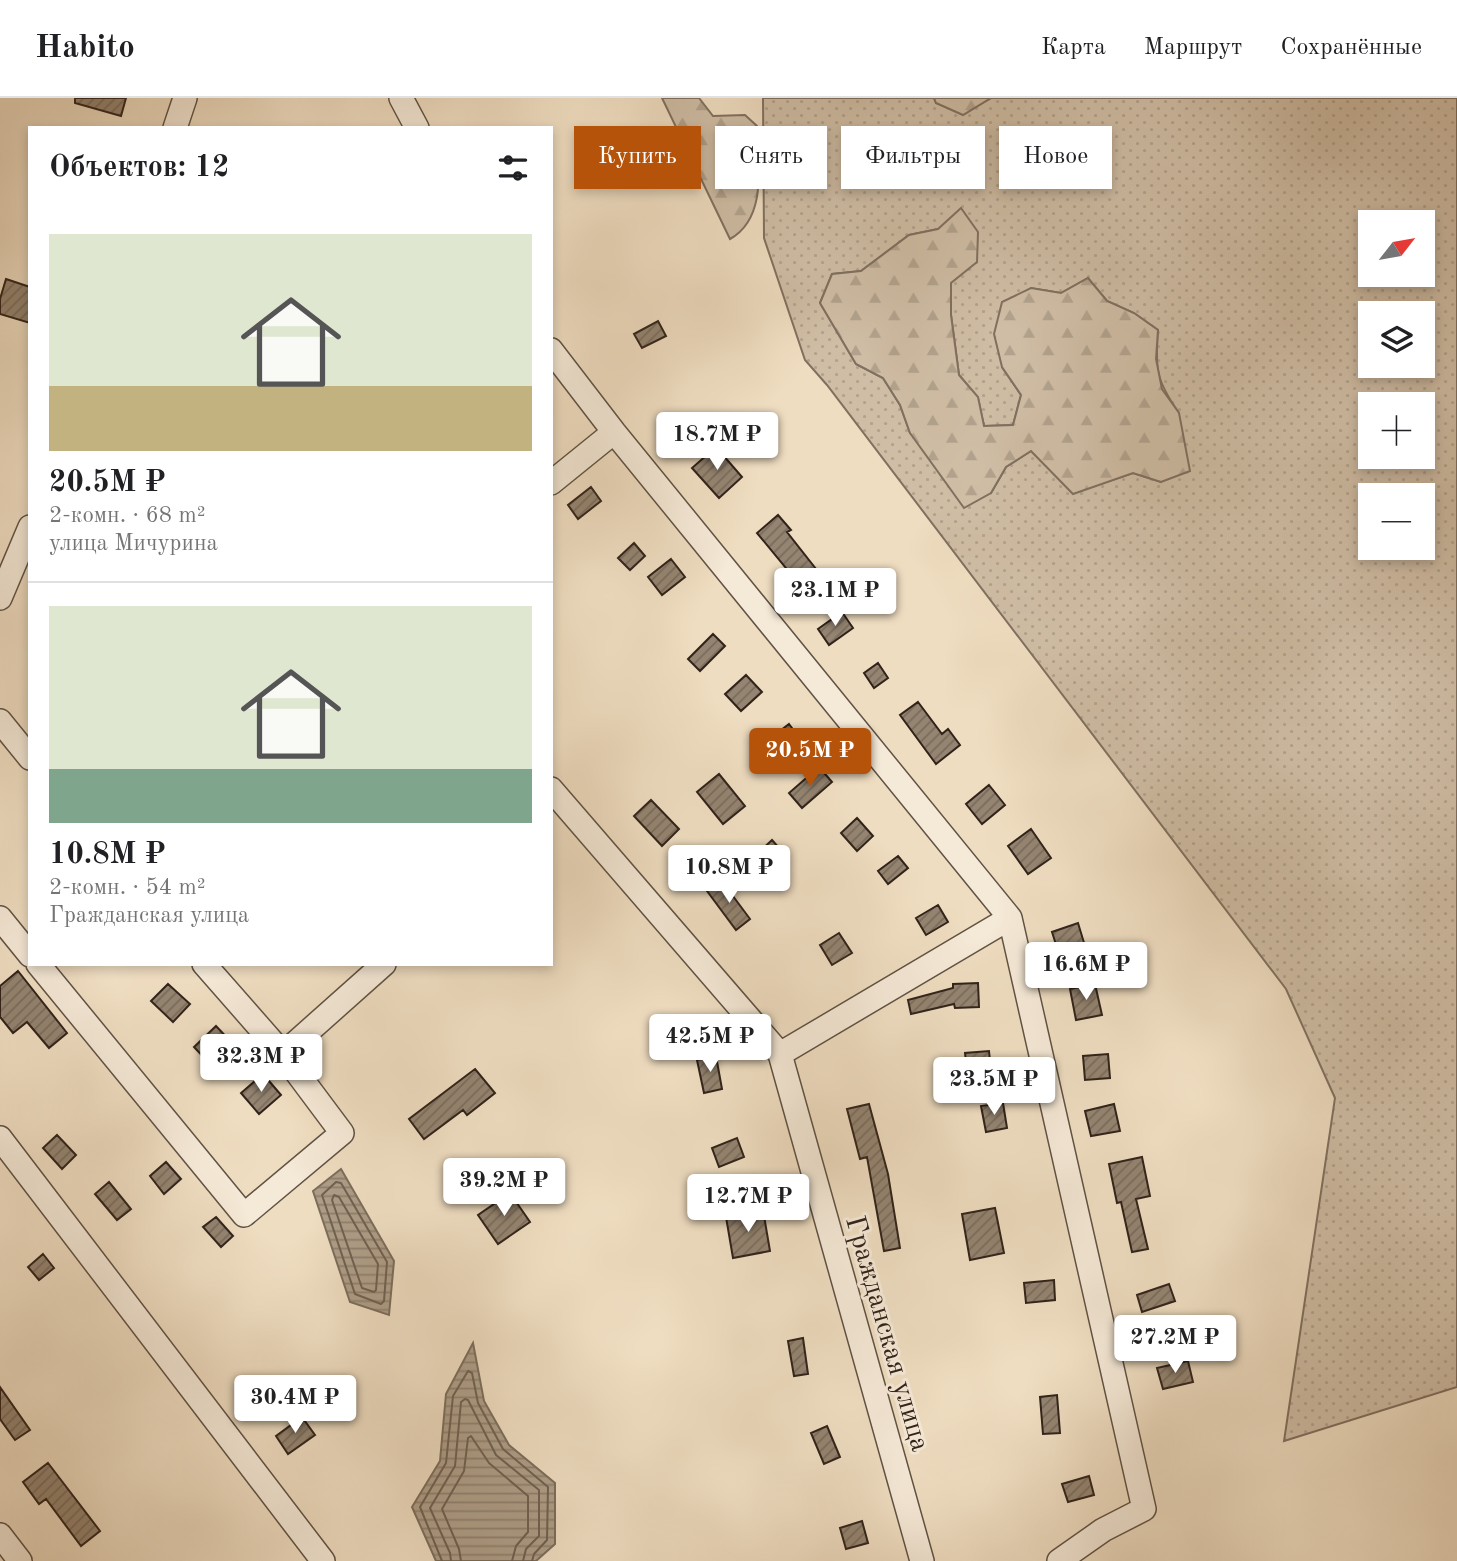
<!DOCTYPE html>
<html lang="ru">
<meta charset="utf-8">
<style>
body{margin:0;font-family:"Old Standard TT",serif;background:#f6f6f6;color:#202124;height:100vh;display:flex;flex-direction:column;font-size:26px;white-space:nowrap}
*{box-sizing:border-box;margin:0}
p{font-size:23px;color:#757577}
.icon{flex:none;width:38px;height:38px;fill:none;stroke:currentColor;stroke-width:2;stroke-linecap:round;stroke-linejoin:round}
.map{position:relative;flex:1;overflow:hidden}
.drawer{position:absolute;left:28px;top:28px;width:525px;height:840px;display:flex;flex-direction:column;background:#fff;border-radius:0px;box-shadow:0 4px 10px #0003}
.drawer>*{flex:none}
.guide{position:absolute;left:574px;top:28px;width:665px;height:63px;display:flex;gap:14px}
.needle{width:46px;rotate:59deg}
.buttons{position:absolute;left:1358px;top:112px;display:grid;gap:14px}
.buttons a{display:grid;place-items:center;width:77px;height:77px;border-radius:0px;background:#fff;box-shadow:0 4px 10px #0003;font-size:35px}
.price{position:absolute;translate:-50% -60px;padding:0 16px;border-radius:7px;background:#fff;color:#222;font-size:23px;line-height:46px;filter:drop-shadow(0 2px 4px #0008)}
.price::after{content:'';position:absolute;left:50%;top:42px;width:21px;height:16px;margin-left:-10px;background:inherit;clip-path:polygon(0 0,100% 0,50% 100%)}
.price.active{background:#b45309;color:#fff}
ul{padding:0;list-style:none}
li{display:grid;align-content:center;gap:14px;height:371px;padding:0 21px}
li+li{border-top:2px solid #e0e0e0}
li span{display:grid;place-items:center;height:217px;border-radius:0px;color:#555}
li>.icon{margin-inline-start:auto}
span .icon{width:126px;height:126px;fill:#fffc;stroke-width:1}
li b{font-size:30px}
h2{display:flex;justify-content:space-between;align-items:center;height:84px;padding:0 21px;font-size:30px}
.tag{padding:0 24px;border-radius:0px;background:#fff;box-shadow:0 4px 10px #0003;font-size:24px;line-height:63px}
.tag.active{background:#b45309;color:#fff}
header{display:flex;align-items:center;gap:42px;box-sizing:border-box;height:98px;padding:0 35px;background:#fff;border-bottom:2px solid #e0e0e0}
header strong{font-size:33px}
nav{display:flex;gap:38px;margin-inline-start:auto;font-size:24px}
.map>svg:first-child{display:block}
.grass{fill:url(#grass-dots);stroke:#807060;stroke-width:2;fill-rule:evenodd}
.forest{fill:url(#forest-firs);stroke:#807060;stroke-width:2}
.water{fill:url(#water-rules);stroke:#7c6d5c;stroke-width:2}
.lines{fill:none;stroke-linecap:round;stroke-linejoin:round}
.shore{stroke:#706051;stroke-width:2}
.building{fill:url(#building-hatch);stroke:#31231a;stroke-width:2}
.minor-casing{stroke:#605244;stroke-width:26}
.minor{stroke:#f5e9d7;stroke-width:23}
.labels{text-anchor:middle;stroke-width:6;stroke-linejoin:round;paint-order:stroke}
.street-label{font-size:28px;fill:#31231a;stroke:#f5e9d7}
</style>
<header>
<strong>Habito</strong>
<nav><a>Карта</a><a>Маршрут</a><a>Сохранённые</a></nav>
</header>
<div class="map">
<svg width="1457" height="1463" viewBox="0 0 1457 1463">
<defs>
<pattern id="grass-dots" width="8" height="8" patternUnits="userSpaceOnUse" patternTransform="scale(1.75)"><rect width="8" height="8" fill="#cfbda5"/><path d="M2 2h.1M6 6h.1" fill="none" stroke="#b2a28d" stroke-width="1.8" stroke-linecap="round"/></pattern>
<pattern id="forest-firs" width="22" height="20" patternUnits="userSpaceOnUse" patternTransform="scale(1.75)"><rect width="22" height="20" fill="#cfbda5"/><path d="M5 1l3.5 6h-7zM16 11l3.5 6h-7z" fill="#b2a28d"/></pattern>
<pattern id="water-rules" width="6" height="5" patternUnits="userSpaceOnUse" patternTransform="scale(1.75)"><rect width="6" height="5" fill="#ae9e88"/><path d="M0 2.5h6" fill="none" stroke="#8e806e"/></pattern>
<pattern id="building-hatch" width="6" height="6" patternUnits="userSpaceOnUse" patternTransform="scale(1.75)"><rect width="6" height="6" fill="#948471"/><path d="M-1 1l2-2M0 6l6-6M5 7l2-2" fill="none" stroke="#796c5c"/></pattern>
</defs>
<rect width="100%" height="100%" fill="#efddc1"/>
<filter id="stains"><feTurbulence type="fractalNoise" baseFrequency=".00286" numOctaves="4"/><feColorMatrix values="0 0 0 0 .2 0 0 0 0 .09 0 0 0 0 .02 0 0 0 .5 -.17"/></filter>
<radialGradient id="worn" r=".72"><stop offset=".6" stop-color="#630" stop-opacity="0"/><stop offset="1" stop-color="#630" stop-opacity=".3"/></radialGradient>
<path class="grass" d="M 763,0 L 934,0 L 936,5 L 963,16 L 991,0 L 1457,0 L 1457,1289 L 1284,1343 L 1335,1000 L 1286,891 L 827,287 L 805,262 L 764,140 ZM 1370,124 L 1423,124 L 1423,177 L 1370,177 ZM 938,131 L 951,185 L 951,217 L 959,277 L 978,300 L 984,328 L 1013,327 L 1021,297 L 1002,269 L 1031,190 L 1061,195 L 1088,180 L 1107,203 L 1134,215 L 1158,232 C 1155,272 1156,282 1179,315 L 1161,384 L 1133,375 L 1073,395 L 1031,353 L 1006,369 L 991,395 L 910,335 L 900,307 L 883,280 L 856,266 L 820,205 L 832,176 L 861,173 L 909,137 ZM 1370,215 L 1423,215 L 1423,268 L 1370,268 ZM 1370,306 L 1423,306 L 1423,359 L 1370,359 ZM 1370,397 L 1423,397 L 1423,450 L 1370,450 Z"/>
<path class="forest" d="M 662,0 L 699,0 L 713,18 L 745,17 L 757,28 C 758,65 768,120 730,141 Z
M 934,0 L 991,0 L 963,17 L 936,5 Z
M 961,110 L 978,134 L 977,164 L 951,185 L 951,217 L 959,277 L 978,299 L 984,328 L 1013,327 L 1021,297 L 1002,269 L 994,236 L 1002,204 L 1031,190 L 1061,195 L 1088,180 L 1107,203 L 1134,215 L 1158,232 L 1156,261 L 1162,291 L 1179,315 L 1190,373 L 1161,384 L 1133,375 L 1073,396 L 1031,353 L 1006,369 L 991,395 L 964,410 L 910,335 L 900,307 L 883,280 L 856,266 L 820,205 L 832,176 L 861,173 L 909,137 L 938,131 Z"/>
<path class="water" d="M 341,1071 L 394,1163 L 389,1217 L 350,1204 L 313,1093 Z
M 473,1245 L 484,1303 L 509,1347 L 555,1385 L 555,1446 L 536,1463 L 436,1463 L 412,1409 L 440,1363 L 446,1296 Z"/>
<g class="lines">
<path class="shore" d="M 336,1084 L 341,1085 L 387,1164 L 384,1203 L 381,1206 L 355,1196 L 322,1097 Z
M 334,1097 L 339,1099 L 378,1166 L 376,1192 L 374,1194 L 362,1190 L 332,1102 Z
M 442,1463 L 420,1409 L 446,1365 L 453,1298 L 468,1273 L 472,1275 L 478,1305 L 503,1351 L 548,1389 L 547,1442 L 534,1456 L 532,1463
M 451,1463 L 450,1455 L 430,1410 L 455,1368 L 461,1304 L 465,1301 L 468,1302 L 496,1357 L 539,1392 L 539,1438 L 526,1451 L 523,1463
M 461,1463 L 459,1451 L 442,1411 L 464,1373 L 468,1340 L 471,1338 L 489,1365 L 528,1398 L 528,1434 L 516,1448 L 512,1463"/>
</g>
<path class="building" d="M 75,0 L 126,0 L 121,18 L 75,5 Z
M 6,181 L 30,189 L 30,225 L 0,216 L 0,201 Z
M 658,223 L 666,238 L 642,250 L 634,236 Z
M 684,320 L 694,336 L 673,349 L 663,333 Z
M 716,349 L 742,379 L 719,400 L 692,370 Z
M 591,389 L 601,403 L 578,421 L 568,407 Z
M 778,417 L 791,432 L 787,434 L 820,476 L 797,494 L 781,474 L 786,470 L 757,435 Z
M 634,445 L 645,458 L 630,472 L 618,460 Z
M 671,461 L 685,479 L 662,497 L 648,479 Z
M 842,514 L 853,530 L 829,547 L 818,531 Z
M 713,536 L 725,548 L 700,573 L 688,561 Z
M 878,565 L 888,580 L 874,590 L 864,575 Z
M 746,577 L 762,594 L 741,613 L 725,596 Z
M 918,604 L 942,636 L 948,631 L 960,647 L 936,666 L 900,617 Z
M 789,626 L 798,638 L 775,656 L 766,644 Z
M 819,669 L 832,684 L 802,710 L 789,695 Z
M 719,676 L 745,708 L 723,726 L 697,694 Z
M 989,687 L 1005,707 L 982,726 L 966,706 Z
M 651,702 L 679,731 L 662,748 L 634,718 Z
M 857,720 L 873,738 L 857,753 L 841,735 Z
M 1031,731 L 1051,760 L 1028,776 L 1008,748 Z
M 772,742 L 786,758 L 771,771 L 757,756 Z
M 898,758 L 908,770 L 888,786 L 878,773 Z
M 721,782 L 750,821 L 736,832 L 707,793 Z
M 938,807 L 948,824 L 926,837 L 916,820 Z
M 1078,825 L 1085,848 L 1059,856 L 1052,834 Z
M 839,835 L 852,855 L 832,867 L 820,847 Z
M 18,873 L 67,935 L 49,950 L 27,924 L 13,935 L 0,919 L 0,888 Z
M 978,885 L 979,909 L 955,910 L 954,906 L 911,916 L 908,902 L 953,890 L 953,886 Z
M 168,886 L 190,906 L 173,924 L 151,903 Z
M 1095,886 L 1102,917 L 1076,922 L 1070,891 Z
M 216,928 L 232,945 L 210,966 L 194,949 Z
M 989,953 L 991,972 L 967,974 L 965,955 Z
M 1108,956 L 1110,980 L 1085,982 L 1083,958 Z
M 716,958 L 722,991 L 704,995 L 697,962 Z
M 475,971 L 495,995 L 467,1017 L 463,1012 L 424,1041 L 409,1021 Z
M 263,976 L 281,997 L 259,1016 L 241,995 Z
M 1003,1005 L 1007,1030 L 986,1034 L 981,1008 Z
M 869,1006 L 888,1076 L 900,1150 L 884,1153 L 867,1059 L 860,1061 L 847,1011 Z
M 1114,1006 L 1120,1033 L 1091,1038 L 1085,1013 Z
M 57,1037 L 76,1057 L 62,1071 L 43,1050 Z
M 737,1040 L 744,1059 L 719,1069 L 712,1050 Z
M 1142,1059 L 1150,1098 L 1136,1101 L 1148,1151 L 1132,1154 L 1121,1104 L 1117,1105 L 1109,1066 Z
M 166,1064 L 181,1081 L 164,1096 L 150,1078 Z
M 109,1084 L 131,1111 L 117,1122 L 95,1096 Z
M 510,1095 L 530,1124 L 498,1146 L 478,1117 Z
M 995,1110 L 1004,1155 L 970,1162 L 962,1116 Z
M 763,1112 L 770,1153 L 733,1160 L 726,1119 Z
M 216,1119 L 233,1138 L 221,1149 L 203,1129 Z
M 43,1156 L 54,1170 L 39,1182 L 28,1169 Z
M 1054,1182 L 1055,1202 L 1026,1205 L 1024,1185 Z
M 1169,1186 L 1175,1203 L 1142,1214 L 1137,1197 Z
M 803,1240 L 808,1276 L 794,1278 L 788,1243 Z
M 1188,1263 L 1193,1284 L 1163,1291 L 1157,1270 Z
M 0,1289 L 30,1332 L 15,1342 L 0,1321 Z
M 1057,1297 L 1060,1335 L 1043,1336 L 1040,1299 Z
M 302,1319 L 315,1337 L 288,1356 L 276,1338 Z
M 827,1328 L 840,1359 L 824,1366 L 811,1335 Z
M 48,1365 L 100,1433 L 81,1448 L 46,1401 L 39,1406 L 23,1384 Z
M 1089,1378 L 1094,1397 L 1068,1404 L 1062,1386 Z
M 862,1423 L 868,1445 L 846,1451 L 840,1430 Z"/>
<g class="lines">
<defs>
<path id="minor" d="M 401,0 L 417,30
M 175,30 L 185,0
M 551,252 L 614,334 L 1010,820 L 1144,1411 L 1103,1432 L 1059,1463
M 551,385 L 614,334
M 0,500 L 30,429
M 0,623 L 30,660
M 551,691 L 780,956 L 922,1463
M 0,820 L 30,857
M 38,866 L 244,1117 L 342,1035 L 283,956 L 204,866
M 283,956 L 384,866
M 780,956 L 1010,820
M 0,1040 L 323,1463
M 0,1437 L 20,1463"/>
</defs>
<use href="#minor" class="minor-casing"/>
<use href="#minor" class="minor"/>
</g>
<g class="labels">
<g class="street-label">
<text transform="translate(889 1235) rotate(74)" y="10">Гражданская улица</text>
</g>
</g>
<rect width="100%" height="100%" filter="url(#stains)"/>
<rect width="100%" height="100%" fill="url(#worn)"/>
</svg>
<div class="buttons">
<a><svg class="needle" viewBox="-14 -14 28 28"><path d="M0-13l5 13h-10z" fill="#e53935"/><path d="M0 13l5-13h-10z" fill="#757577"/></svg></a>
<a><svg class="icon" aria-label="layers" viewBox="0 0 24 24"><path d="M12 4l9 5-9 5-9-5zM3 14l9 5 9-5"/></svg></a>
<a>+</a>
<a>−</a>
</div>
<b class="price" style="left:717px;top:374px">18.7M ₽</b>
<b class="price" style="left:835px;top:530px">23.1M ₽</b>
<b class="price active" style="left:810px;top:690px">20.5M ₽</b>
<b class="price" style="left:729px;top:807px">10.8M ₽</b>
<b class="price" style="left:1086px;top:904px">16.6M ₽</b>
<b class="price" style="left:710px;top:976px">42.5M ₽</b>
<b class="price" style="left:261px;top:996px">32.3M ₽</b>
<b class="price" style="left:994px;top:1019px">23.5M ₽</b>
<b class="price" style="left:504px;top:1120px">39.2M ₽</b>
<b class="price" style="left:748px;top:1136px">12.7M ₽</b>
<b class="price" style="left:1175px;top:1277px">27.2M ₽</b>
<b class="price" style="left:295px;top:1337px">30.4M ₽</b>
<div class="guide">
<a class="tag active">Купить</a>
<a class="tag">Снять</a>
<a class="tag">Фильтры</a>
<a class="tag">Новое</a>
</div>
<section class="drawer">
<h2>Объектов: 12<svg class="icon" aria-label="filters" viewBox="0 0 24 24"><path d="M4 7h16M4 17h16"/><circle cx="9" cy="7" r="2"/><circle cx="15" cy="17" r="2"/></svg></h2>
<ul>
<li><span style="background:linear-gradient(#dfe7d0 70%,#c2b280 0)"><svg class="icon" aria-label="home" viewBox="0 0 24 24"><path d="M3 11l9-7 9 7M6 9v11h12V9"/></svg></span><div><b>20.5M ₽</b><p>2-комн. · 68 m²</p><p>улица Мичурина</p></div></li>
<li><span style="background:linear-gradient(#dfe7d0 75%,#7fa58c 0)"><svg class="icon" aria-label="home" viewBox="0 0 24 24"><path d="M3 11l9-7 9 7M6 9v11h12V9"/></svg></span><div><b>10.8M ₽</b><p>2-комн. · 54 m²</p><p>Гражданская улица</p></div></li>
</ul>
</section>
</div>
